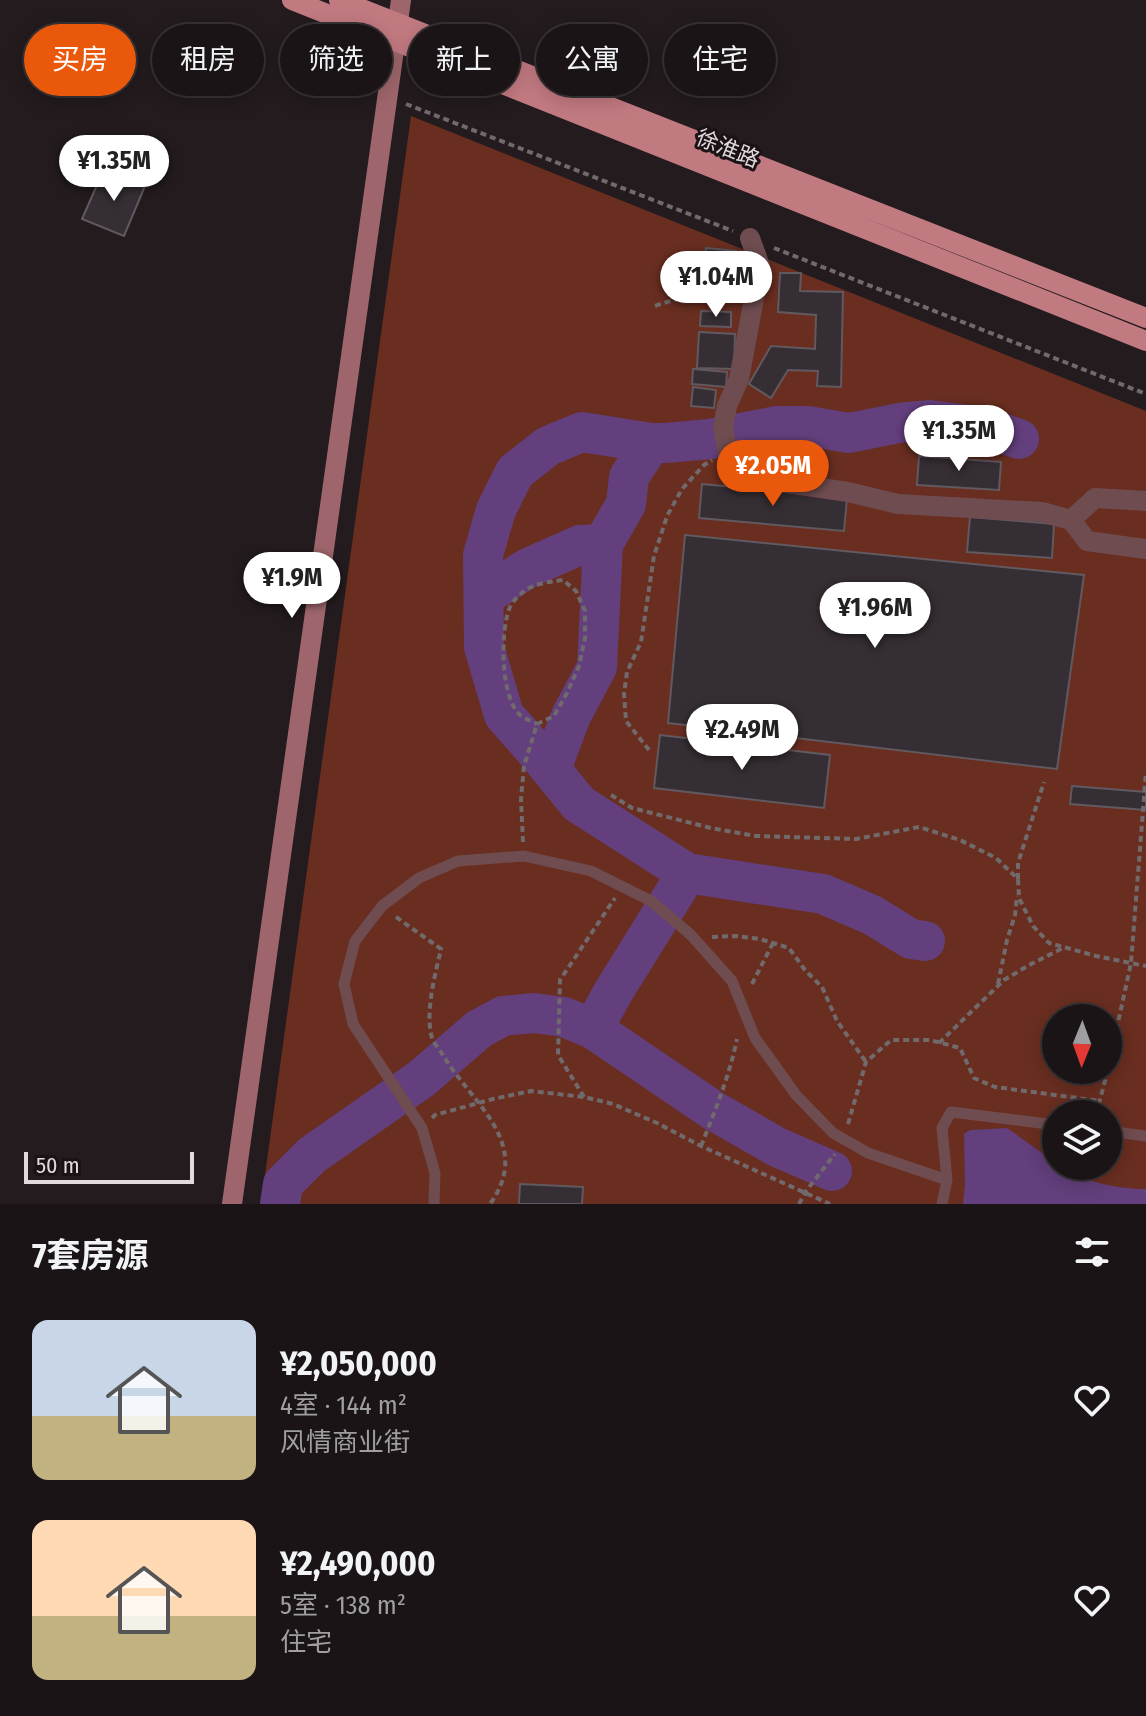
<!DOCTYPE html>
<html lang="zh">
<meta charset="utf-8">
<style>
body{margin:0;font-family:"Fira Sans Condensed","Noto Sans SC",sans-serif;background:#272123;color:#f1f3f6;height:100vh;display:flex;flex-direction:column;font-size:30px;white-space:nowrap}
*{box-sizing:border-box;margin:0}
p{font-size:26px;color:#9f9ea1}
.icon{flex:none;width:44px;height:44px;fill:none;stroke:currentColor;stroke-width:2;stroke-linecap:round;stroke-linejoin:round}
.map{position:relative;height:1204px;overflow:hidden}
.sheet{display:flex;flex-direction:column;background:#1a1416;flex:1}
.sheet>*{flex:none}
.banner{position:absolute;left:24px;top:24px;width:1098px;height:72px;display:flex;gap:16px}
.needle{width:52px;rotate:181deg}
.controls{position:absolute;left:1042px;top:1004px;display:grid;gap:16px}
.controls a{display:grid;place-items:center;width:80px;height:80px;border-radius:50%;background:#1a1416;box-shadow:0 4px 20px #0003,0 0 0 2px #383335;font-size:40px}
.scale{position:absolute;left:24px;bottom:20px;width:170px;box-sizing:border-box;padding-left:8px;border:4px solid #e0dadc;border-top:0;font-size:22px;line-height:28px;white-space:nowrap;color:#e0dadc;-webkit-text-stroke:6px #1a1215;paint-order:stroke}
.price{position:absolute;translate:-50% -68px;padding:0 18px;border-radius:28px;background:#fff;color:#222;font-size:26px;line-height:52px;filter:drop-shadow(0 2px 4px #0008)}
.price::after{content:'';position:absolute;left:50%;top:48px;width:24px;height:18px;margin-left:-12px;background:inherit;clip-path:polygon(0 0,100% 0,50% 100%)}
.price.selected{background:#ea580c;color:#fff}
ul{padding:0;list-style:none}
li{display:flex;align-items:center;gap:24px;height:200px;padding:0 32px}
li span{display:grid;place-items:center;flex:none;width:224px;height:160px;border-radius:16px;color:#555}
li>.icon{margin-inline-start:auto}
span .icon{width:96px;height:96px;fill:#fffc;stroke-width:1}
li b{font-size:34px}
h2{display:flex;justify-content:space-between;align-items:center;height:96px;padding:0 32px;font-size:34px}
.chip{padding:0 28px;border-radius:36px;background:#1a1416;box-shadow:0 4px 20px #0003,0 0 0 2px #383335;font-size:28px;line-height:72px}
.chip.selected{background:#ea580c;color:#fff}
.map>svg:first-child{display:block}
.green{fill:#692e20;fill-rule:evenodd}
.water{fill:#633f7d}
.lines{fill:none;stroke-linecap:round;stroke-linejoin:round}
.river{stroke:#633f7d;stroke-width:40}
.building{fill:#352e34;stroke:#61595f;stroke-width:2}
.path{stroke:#716a6c;stroke-width:4;stroke-dasharray:6 4;stroke-linecap:butt}
.lane{stroke:#6f4c50;stroke-width:11}
.street{stroke:#6f4c50;stroke-width:20}
.secondary{stroke:#9e666c;stroke-width:20}
.primary{stroke:#c27a81;stroke-width:20}
.labels{text-anchor:middle;stroke-width:6;stroke-linejoin:round;paint-order:stroke}
.street-label{font-size:22px;fill:#e0dadc;stroke:#1a1215}
</style>
<div class="map">
<svg width="1146" height="1204" viewBox="0 0 1146 1204">
<rect width="100%" height="100%" fill="#231b1e"/>
<path class="green" d="M 411,116 L 1146,411 L 1146,1204 L 261,1204 ZM 1056,1018 L 1108,1018 L 1108,1070 L 1056,1070 ZM 1056,1114 L 1108,1114 L 1108,1166 L 1056,1166 Z"/>
<path class="water" d="M 1007,1128 L 1056,1163 L 1056,1166 L 1060,1166 C 1084,1182 1118,1189 1146,1189 L 1146,1204 L 963,1204 L 965,1184 L 964,1134 L 970,1130 Z"/>
<g class="lines">
<path class="river" d="M 484,596 L 528,568 L 580,545 L 603,544
M 551,769 L 571,716 L 597,667 L 603,544 L 626,504 L 629,477 L 651,443
M 687,873 L 579,804 L 535,750 L 504,715 L 484,647 L 483,555 L 496,510 L 515,472 L 548,446 L 582,432 L 651,443 L 666,443 L 710,439 L 777,426 L 808,426 L 849,433 L 899,423 L 930,420 L 985,427 L 1019,439
M 593,1029 L 612,994 L 687,873 L 823,894 L 872,915 L 911,939 L 925,941
M 280,1204 L 283,1184 L 312,1155 L 421,1079 L 479,1029 L 503,1016 L 534,1013 L 564,1017 L 593,1029 L 714,1111 L 777,1147 L 832,1171"/>
</g>
<path class="building" d="M 104,169 L 145,186 L 124,236 L 82,219 Z
M 706,248 L 736,251 L 733,282 L 703,279 Z
M 780,273 L 801,273 L 800,291 L 843,292 L 841,387 L 817,386 L 818,371 L 788,370 L 771,398 L 749,384 L 771,346 L 815,349 L 816,315 L 778,312 Z
M 701,311 L 731,312 L 731,327 L 700,326 Z
M 699,332 L 735,334 L 734,369 L 697,368 Z
M 693,369 L 727,372 L 726,387 L 692,384 Z
M 693,387 L 716,390 L 714,408 L 691,406 Z
M 919,456 L 1001,462 L 999,490 L 917,485 Z
M 702,484 L 847,498 L 844,531 L 699,518 Z
M 970,517 L 1054,524 L 1052,558 L 967,552 Z
M 685,535 L 1084,575 L 1057,769 L 668,723 Z
M 660,735 L 830,755 L 824,808 L 654,788 Z
M 1072,786 L 1146,792 L 1146,810 L 1070,804 Z
M 520,1184 L 583,1187 L 582,1204 L 519,1204 Z"/>
<g class="lines">
<path class="path" d="M 406,104 L 733,231
M 774,248 L 1146,394
M 655,306 C 682,296 707,294 735,296
M 649,750 L 626,721 L 624,694 L 627,672 L 641,642 L 654,556 L 667,516 L 682,489 L 704,465 L 712,460
M 611,795 L 632,808 L 711,828 L 756,836 L 856,839 L 919,827 L 960,840 L 996,858 L 1018,879 L 1019,898 L 1033,926 L 1049,943 L 1096,956 L 1146,966
M 523,842 L 521,799 L 524,766 L 537,724 L 554,716 L 567,693 L 579,666 L 585,638 L 585,611 L 576,591 L 563,580 C 549,582 533,583 522,593 C 518,596 512,602 510,607 C 500,630 500,697 520,715 C 525,719 532,721 537,724
M 1018,879 L 1018,863 L 1044,782
M 396,917 L 441,949 C 435,975 426,1008 431,1034 C 432,1041 439,1049 443,1055 C 472,1104 534,1143 490,1204
M 712,937 L 736,936 L 760,939 L 789,948 L 805,970 L 822,987 L 837,1021 L 866,1062
M 752,984 L 773,943
M 998,984 L 1007,940 L 1015,915 L 1017,896
M 939,1043 L 1004,980 L 1031,964 L 1063,948
M 1108,1069 L 1131,963 L 1146,772
M 584,1097 L 558,1055 L 560,980 L 615,898
M 1096,1114 L 1108,1070
M 432,1118 L 435,1115 L 493,1099 L 531,1091 L 584,1097 L 613,1104 L 657,1123 L 701,1146 L 830,1204
M 848,1124 L 866,1062 L 891,1040 L 930,1040 L 960,1048 L 974,1078 L 995,1087 L 1100,1101
M 701,1146 C 715,1111 729,1077 737,1039
M 799,1204 L 806,1191 L 835,1154"/>
<path class="lane" d="M 1108,1131 L 1146,1136
M 434,1204 L 435,1173 L 422,1128 L 353,1024 L 344,984 L 355,941 L 382,906 L 419,878 L 458,861 L 524,856 L 591,871 L 651,901 L 690,934 L 732,981 L 755,1038 L 796,1095 L 833,1133 L 868,1153 L 947,1180
M 942,1204 L 947,1180 L 942,1128 L 951,1112 L 1056,1125"/>
<path class="street" d="M 750,238 L 760,266 L 739,379 L 727,406 L 723,427 L 727,450 L 753,478 L 848,492 L 898,504 L 1042,512 L 1071,520 L 1087,541 L 1146,549
M 1071,520 L 1095,498 L 1146,501"/>
<path class="secondary" d="M 232,1204 L 401,0"/>
<path class="primary" d="M 292,0 L 1146,341
M 339,0 L 1146,318"/>
</g>
<g class="labels">
<g class="street-label">
<text transform="translate(728 148) rotate(22)" y="8">徐淮路</text>
</g>
</g>
</svg>
<div class="controls">
<a><svg class="needle" viewBox="-14 -14 28 28"><path d="M0-13l5 13h-10z" fill="#e53935"/><path d="M0 13l5-13h-10z" fill="#9f9ea1"/></svg></a>
<a><svg class="icon" aria-label="layers" viewBox="0 0 24 24"><path d="M12 4l9 5-9 5-9-5zM3 14l9 5 9-5"/></svg></a>
</div>
<div class="scale">50 m</div>
<b class="price" style="left:114px;top:203px">¥1.35M</b>
<b class="price" style="left:716px;top:319px">¥1.04M</b>
<b class="price" style="left:959px;top:473px">¥1.35M</b>
<b class="price selected" style="left:773px;top:508px">¥2.05M</b>
<b class="price" style="left:292px;top:620px">¥1.9M</b>
<b class="price" style="left:875px;top:650px">¥1.96M</b>
<b class="price" style="left:742px;top:772px">¥2.49M</b>
<div class="banner">
<a class="chip selected">买房</a>
<a class="chip">租房</a>
<a class="chip">筛选</a>
<a class="chip">新上</a>
<a class="chip">公寓</a>
<a class="chip">住宅</a>
</div>
</div>
<section class="sheet">
<h2>7套房源<svg class="icon" aria-label="filters" viewBox="0 0 24 24"><path d="M4 7h16M4 17h16"/><circle cx="9" cy="7" r="2"/><circle cx="15" cy="17" r="2"/></svg></h2>
<ul>
<li><span style="background:linear-gradient(#c9d6e8 60%,#c2b280 0)"><svg class="icon" aria-label="home" viewBox="0 0 24 24"><path d="M3 11l9-7 9 7M6 9v11h12V9"/></svg></span><div><b>¥2,050,000</b><p>4室 · 144 m²</p><p>风情商业街</p></div><svg class="icon" aria-label="heart" viewBox="0 0 24 24"><path d="M12 20l-8-8c-3-5 5-10 8-4 3-6 11-1 8 4z"/></svg></li>
<li><span style="background:linear-gradient(#ffd9b3 60%,#c2b280 0)"><svg class="icon" aria-label="home" viewBox="0 0 24 24"><path d="M3 11l9-7 9 7M6 9v11h12V9"/></svg></span><div><b>¥2,490,000</b><p>5室 · 138 m²</p><p>住宅</p></div><svg class="icon" aria-label="heart" viewBox="0 0 24 24"><path d="M12 20l-8-8c-3-5 5-10 8-4 3-6 11-1 8 4z"/></svg></li>
</ul>
</section>
